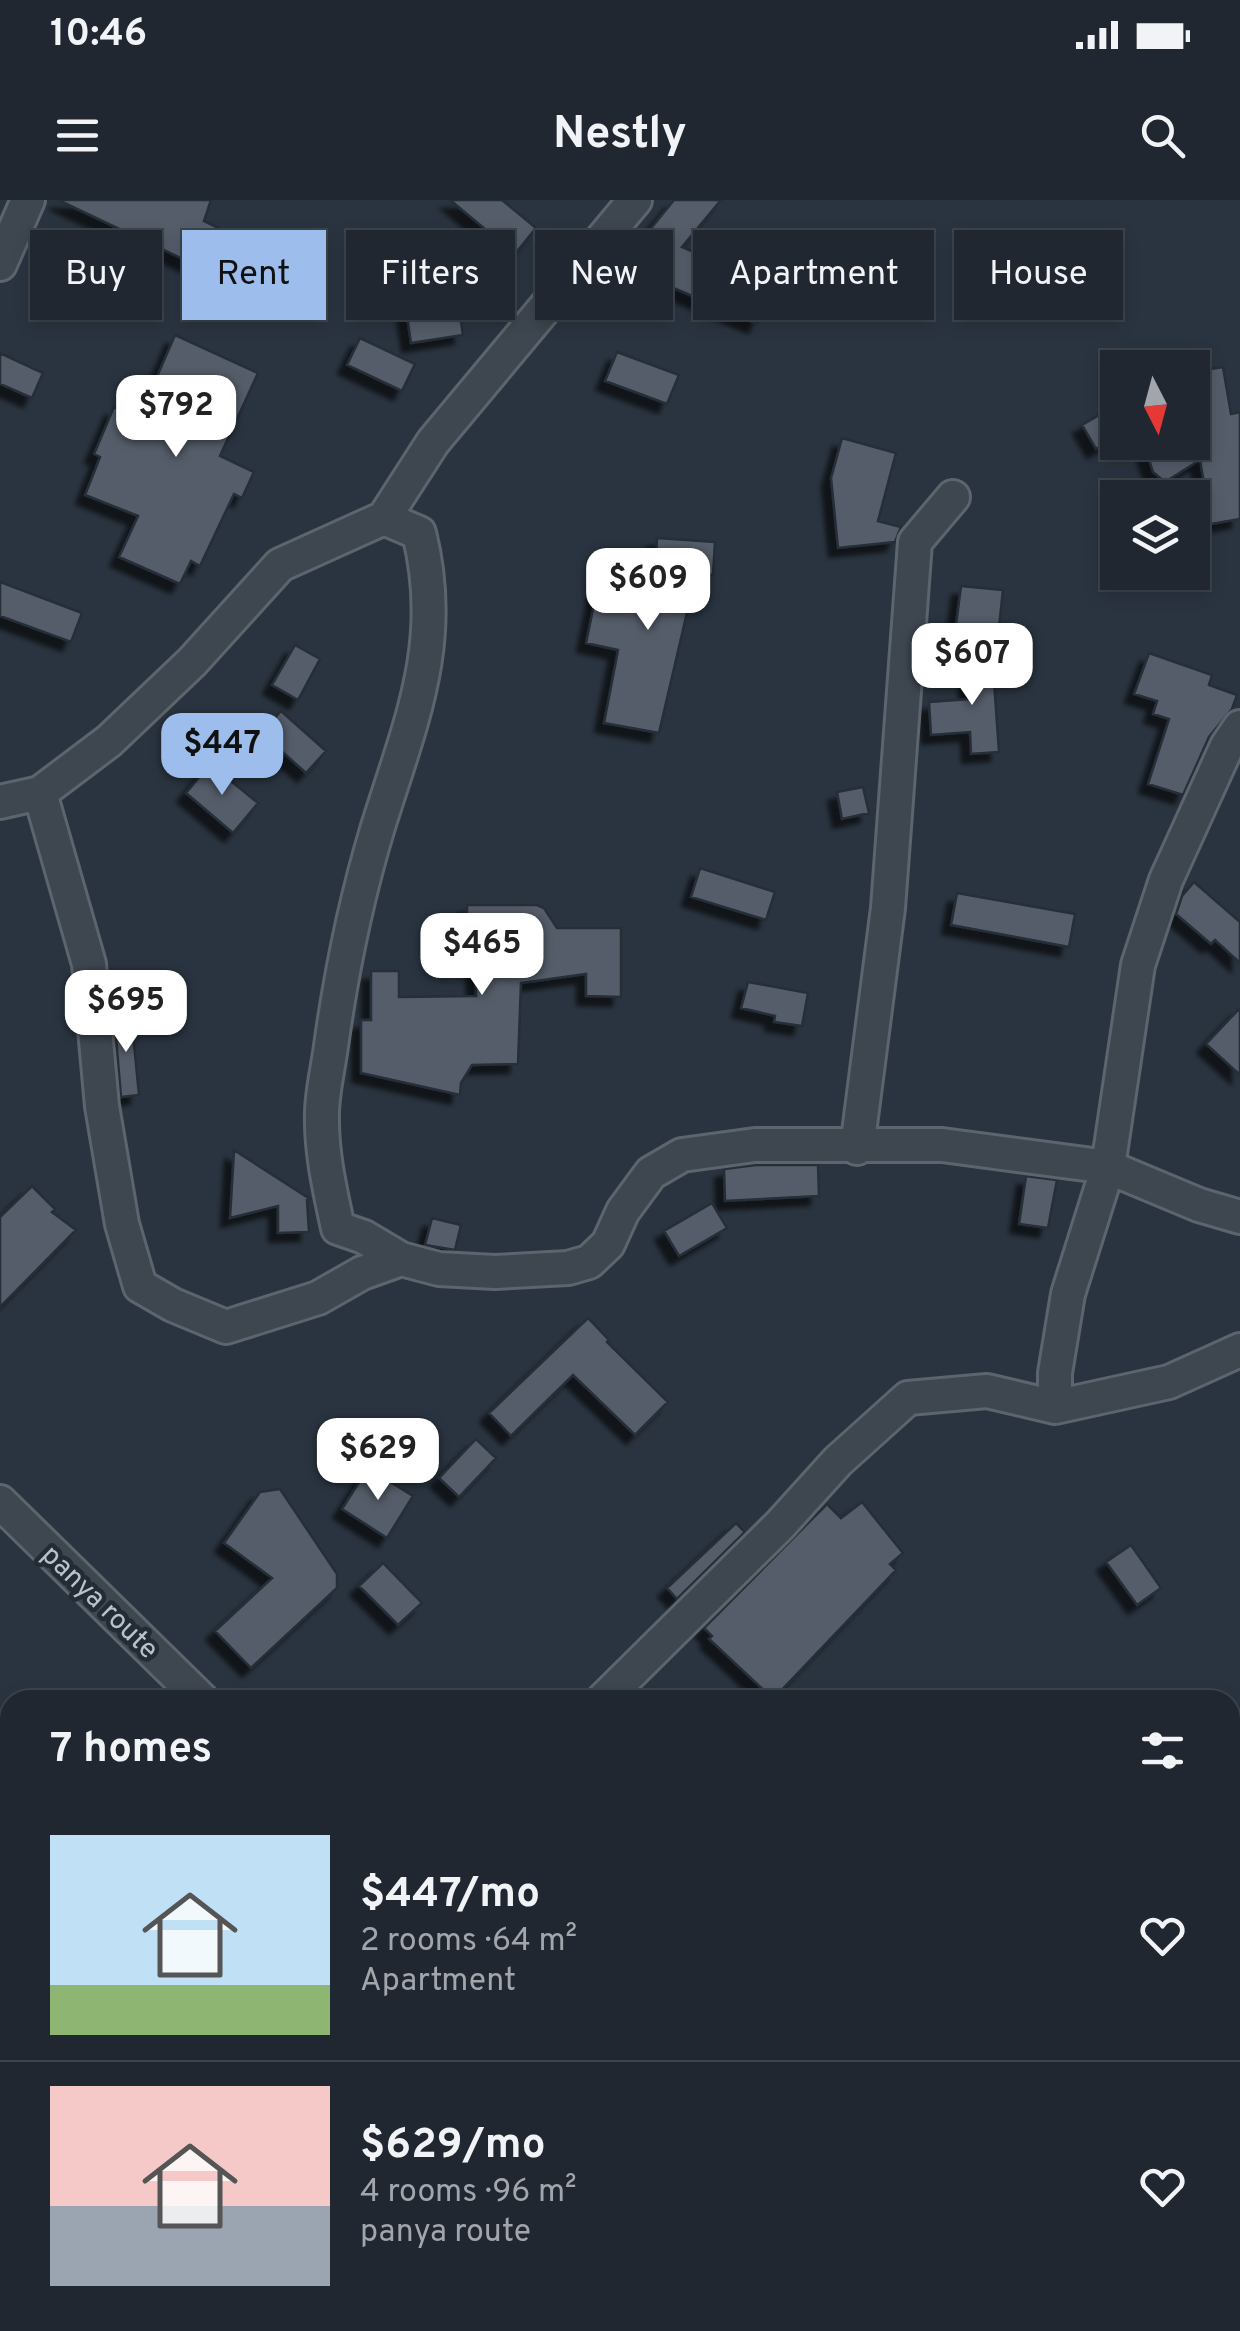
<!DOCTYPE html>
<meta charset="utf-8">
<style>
body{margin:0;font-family:Overpass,sans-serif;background:#2d333c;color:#f1f3f6;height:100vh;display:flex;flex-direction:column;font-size:38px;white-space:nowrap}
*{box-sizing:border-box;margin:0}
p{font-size:32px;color:#a2a5ab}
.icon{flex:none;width:55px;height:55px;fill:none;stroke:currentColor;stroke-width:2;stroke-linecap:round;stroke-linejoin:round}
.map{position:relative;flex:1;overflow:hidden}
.side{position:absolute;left:0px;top:1490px;width:1240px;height:642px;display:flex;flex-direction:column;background:#202730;border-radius:30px 30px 0 0;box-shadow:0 5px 15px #0003,0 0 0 2px #3d444c}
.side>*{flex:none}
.guide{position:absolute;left:30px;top:30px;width:1180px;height:90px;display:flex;gap:20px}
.needle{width:65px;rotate:174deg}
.buttons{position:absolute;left:1100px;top:150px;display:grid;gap:20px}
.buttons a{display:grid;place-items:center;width:110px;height:110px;border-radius:0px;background:#202730;box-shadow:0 5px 15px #0003,0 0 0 2px #3d444c;font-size:50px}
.price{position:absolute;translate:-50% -85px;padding:0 22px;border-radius:20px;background:#fff;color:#222;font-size:32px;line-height:65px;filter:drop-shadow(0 2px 5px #0008)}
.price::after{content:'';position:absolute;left:50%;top:60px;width:30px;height:22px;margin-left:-15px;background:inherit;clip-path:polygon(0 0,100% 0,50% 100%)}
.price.current{background:#9dbeed;color:#111}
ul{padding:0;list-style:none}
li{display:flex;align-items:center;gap:30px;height:250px;padding:0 50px}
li+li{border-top:2px solid #3d444c}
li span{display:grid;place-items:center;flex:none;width:280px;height:200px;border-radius:0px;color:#555}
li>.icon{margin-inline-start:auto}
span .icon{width:120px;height:120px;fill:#fffc;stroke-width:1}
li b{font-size:42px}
h2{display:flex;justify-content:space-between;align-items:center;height:120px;padding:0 50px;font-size:42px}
.chip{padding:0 35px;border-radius:0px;background:#202730;box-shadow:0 5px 15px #0003,0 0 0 2px #3d444c;font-size:35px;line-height:90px}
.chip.current{background:#9dbeed;color:#111}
.status{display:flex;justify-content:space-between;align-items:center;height:70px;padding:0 50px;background:#202730;direction:ltr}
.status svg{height:28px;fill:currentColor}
header{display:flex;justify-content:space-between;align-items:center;height:130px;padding:0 50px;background:#202730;font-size:45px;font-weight:700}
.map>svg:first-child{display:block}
.building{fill:#545d6a;stroke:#252d37;stroke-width:2.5;filter:url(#shadow)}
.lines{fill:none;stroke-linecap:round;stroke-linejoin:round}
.street-casing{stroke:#5c646d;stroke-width:38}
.street{stroke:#3e4650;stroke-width:32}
.labels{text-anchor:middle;stroke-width:9;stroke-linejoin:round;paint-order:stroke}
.street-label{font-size:28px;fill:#bbc1ca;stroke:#232b35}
</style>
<div class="status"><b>10:46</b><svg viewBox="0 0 49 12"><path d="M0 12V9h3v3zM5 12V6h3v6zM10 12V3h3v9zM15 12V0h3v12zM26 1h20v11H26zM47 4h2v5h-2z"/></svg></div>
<header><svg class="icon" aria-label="menu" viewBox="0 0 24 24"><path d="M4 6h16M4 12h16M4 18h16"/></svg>Nestly<svg class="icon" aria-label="search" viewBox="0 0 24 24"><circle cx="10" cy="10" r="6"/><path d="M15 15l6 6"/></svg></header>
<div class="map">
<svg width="1240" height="2131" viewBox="0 0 1240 2131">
<defs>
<filter id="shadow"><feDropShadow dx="-9" dy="9" stdDeviation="2.5" flood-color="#0009"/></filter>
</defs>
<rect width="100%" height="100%" fill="#2a3440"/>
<path class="building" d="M 58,0 L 211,0 L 204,21 L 223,30 L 206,70 Z
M 450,0 L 502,0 L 536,28 L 515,54 Z
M 674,0 L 721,0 L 682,47 L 773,86 L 757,124 L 627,68 L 644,30 L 648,32 Z
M 451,53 L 463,135 L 411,143 L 399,61 Z
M 175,135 L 258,173 L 220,256 L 254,272 L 242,298 L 234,294 L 200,366 L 191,361 L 180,384 L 119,357 L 138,316 L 85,295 L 100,257 L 94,254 L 114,207 L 139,218 Z
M 360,138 L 415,164 L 402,191 L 347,165 Z
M 617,152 L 679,175 L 667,204 L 605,181 Z
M 0,153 L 43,173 L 32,198 L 0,184 Z
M 1223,167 L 1231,214 L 1240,212 L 1240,319 L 1211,324 L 1200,260 L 1165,282 L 1153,272 L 1143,242 L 1197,242 L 1192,215 L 1192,172 Z
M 1118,204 L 1118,236 L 1096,249 L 1082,225 Z
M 842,238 L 896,253 L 878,321 L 901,327 L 895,342 L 838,348 L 831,278 Z
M 657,338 L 715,342 L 713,375 L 696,374 L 659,533 L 604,523 L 618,450 L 586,443 L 598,385 L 654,397 Z
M 0,382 L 82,413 L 71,442 L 0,416 Z
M 961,386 L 1003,390 L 998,437 L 955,432 Z
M 295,445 L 320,459 L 298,500 L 272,485 Z
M 992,452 L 999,552 L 971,554 L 970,532 L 931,535 L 929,502 L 969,499 L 967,454 Z
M 1149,453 L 1212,475 L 1209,485 L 1237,495 L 1232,509 L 1209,537 L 1183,595 L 1148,584 L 1169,519 L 1153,514 L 1157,501 L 1134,494 Z
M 281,511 L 326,551 L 306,573 L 261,533 Z
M 210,564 L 258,603 L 233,633 L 186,593 Z
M 863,587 L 869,613 L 842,619 L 837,592 Z
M 700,668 L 775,692 L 766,720 L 691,697 Z
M 1194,682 L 1240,722 L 1240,763 L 1215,740 L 1211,744 L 1176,714 L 1182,696 Z
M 957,693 L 1075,714 L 1069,747 L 951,725 Z
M 467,705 L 537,705 L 544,708 L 557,728 L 621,728 L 621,797 L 586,796 L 586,774 L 521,783 L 518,864 L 472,865 L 461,883 L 460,895 L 361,873 L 361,820 L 371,820 L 371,771 L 399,771 L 399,797 L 476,796 L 475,743 L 467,742 Z
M 748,782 L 808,793 L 802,826 L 774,822 L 775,816 L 741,808 Z
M 1240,808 L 1240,875 L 1206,844 Z
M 131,813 L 139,895 L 121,897 L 114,814 Z
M 234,950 L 310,999 L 307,1000 L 309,1032 L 278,1033 L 278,1006 L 230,1018 Z
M 756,965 L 818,965 L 819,996 L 725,1001 L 724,969 Z
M 1026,976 L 1057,980 L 1048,1028 L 1019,1024 Z
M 32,986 L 55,1009 L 52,1012 L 76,1030 L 0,1107 L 0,1017 Z
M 712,1003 L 727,1028 L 679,1056 L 664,1031 Z
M 432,1018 L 461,1025 L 455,1050 L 425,1045 Z
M 588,1118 L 609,1140 L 607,1142 L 668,1202 L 635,1235 L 573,1175 L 511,1236 L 489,1213 Z
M 476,1239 L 496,1258 L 459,1297 L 439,1278 Z
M 368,1268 L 413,1296 L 387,1338 L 342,1309 Z
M 280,1289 L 337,1374 L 337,1388 L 251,1468 L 215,1431 L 272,1378 L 224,1343 L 260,1292 Z
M 862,1302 L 903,1353 L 890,1364 L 896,1370 L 773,1499 L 709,1439 L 712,1436 L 704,1428 L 827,1304 L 841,1318 Z
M 736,1323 L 745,1332 L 677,1399 L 667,1388 Z
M 1131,1345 L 1161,1388 L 1137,1405 L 1106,1362 Z
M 383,1363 L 422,1403 L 398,1425 L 359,1386 Z"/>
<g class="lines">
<defs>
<path id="street" d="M 0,64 L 28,0
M 384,318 L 419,333 C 447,444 409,526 377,630 C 356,700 341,774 331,846 C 328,869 322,892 322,914 C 321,952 330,991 338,1028 L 364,1037 L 401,1059
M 40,593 L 89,764 L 102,906 L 122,1024 L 140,1086 L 173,1105 L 226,1127 L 318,1098 L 362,1073 L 401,1059 L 439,1069 L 495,1072 L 568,1068 L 589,1062 L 608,1044 L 623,1011 L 651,973 L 682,955 L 755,945 L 942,945 L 1108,967 L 1199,1005 L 1240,1017
M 0,602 L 40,593 L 109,541 L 192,462 L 280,365 L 384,318 L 433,242 L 635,0
M 857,948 L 888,708 L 915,342 L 953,297
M 1055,1207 L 1055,1173 L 1068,1094 L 1108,967 L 1138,765 L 1166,680 L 1227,546 L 1240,527
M 0,1302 L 202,1500
M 603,1500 L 780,1325 L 838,1261 L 908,1198 L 987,1191 L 1055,1207 L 1169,1182 L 1240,1150
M 1230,1849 L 1240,1838
M 21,2131 L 27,2122
M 645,2131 L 652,2122
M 995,2131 L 1001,2122"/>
</defs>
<use href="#street" class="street-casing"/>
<use href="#street" class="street"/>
</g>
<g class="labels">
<g class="street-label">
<text transform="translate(101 1401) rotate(44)" y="10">panya route</text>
</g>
</g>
</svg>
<div class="buttons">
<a><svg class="needle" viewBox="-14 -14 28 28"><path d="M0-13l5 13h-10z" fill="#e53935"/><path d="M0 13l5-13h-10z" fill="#a2a5ab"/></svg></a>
<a><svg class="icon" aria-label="layers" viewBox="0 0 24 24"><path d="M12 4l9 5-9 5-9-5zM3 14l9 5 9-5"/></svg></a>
</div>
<b class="price" style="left:176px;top:260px">$792</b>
<b class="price" style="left:648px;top:433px">$609</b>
<b class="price" style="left:972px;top:508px">$607</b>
<b class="price current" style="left:222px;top:598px">$447</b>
<b class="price" style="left:482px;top:798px">$465</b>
<b class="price" style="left:126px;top:855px">$695</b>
<b class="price" style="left:378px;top:1303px">$629</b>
<div class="guide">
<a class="chip">Buy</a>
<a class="chip current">Rent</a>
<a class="chip">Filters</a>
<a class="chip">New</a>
<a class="chip">Apartment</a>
<a class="chip">House</a>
</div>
<section class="side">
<h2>7 homes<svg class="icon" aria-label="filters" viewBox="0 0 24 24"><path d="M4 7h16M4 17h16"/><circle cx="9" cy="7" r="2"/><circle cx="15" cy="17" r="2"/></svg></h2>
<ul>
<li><span style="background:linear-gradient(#bfe0f5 75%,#8fb573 0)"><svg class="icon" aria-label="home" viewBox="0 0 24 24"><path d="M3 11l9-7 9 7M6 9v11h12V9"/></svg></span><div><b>$447/mo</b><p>2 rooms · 64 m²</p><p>Apartment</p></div><svg class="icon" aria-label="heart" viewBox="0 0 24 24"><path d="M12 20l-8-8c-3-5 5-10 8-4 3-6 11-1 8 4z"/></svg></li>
<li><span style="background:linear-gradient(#f6c9c9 60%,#9aa5b1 0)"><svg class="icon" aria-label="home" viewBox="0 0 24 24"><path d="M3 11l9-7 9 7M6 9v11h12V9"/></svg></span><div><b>$629/mo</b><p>4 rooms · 96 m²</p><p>panya route</p></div><svg class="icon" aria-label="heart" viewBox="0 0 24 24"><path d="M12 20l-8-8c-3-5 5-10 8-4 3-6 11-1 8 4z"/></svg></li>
</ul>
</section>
</div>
